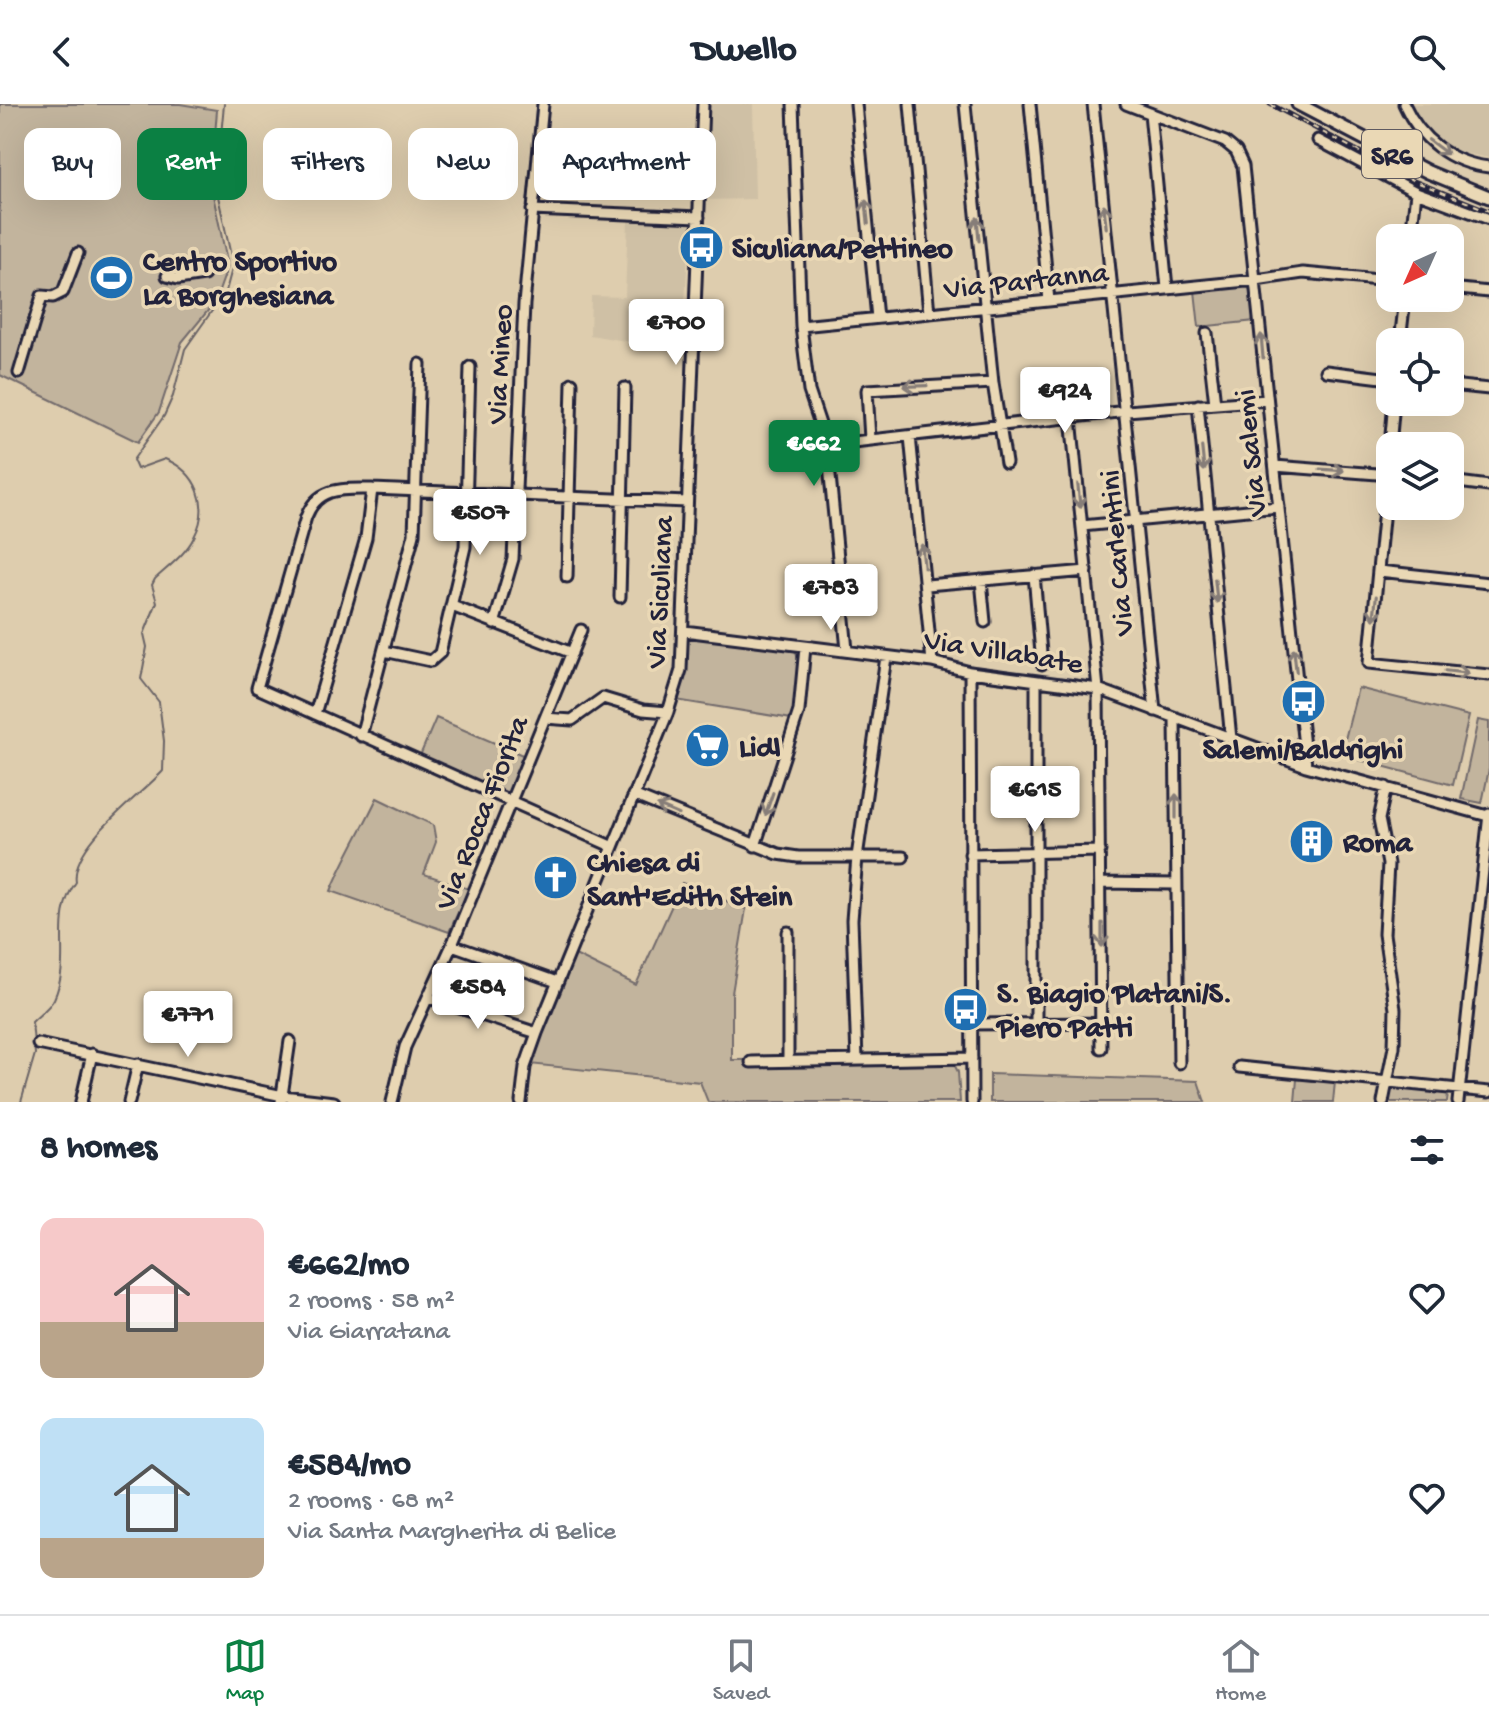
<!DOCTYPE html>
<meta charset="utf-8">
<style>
body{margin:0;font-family:"Gochi Hand",sans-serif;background:#f2f2f3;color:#1f2937;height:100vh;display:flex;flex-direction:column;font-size:30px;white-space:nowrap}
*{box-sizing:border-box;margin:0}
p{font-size:26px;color:#747a83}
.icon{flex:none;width:44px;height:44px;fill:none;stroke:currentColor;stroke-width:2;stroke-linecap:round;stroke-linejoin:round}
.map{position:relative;height:998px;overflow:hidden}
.sheet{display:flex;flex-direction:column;background:#fff;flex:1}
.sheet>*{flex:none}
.hud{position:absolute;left:24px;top:24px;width:800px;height:72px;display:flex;gap:16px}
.needle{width:52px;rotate:225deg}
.controls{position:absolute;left:1376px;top:120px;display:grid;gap:16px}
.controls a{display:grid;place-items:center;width:88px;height:88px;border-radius:16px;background:#fff;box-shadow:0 8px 32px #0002;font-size:40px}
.price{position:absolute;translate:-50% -68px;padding:0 18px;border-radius:8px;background:#fff;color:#222;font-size:26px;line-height:52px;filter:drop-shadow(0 2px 4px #0008)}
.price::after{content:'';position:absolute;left:50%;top:48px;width:24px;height:18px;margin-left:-12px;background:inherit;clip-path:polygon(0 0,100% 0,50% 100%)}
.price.on{background:#0b8043;color:#fff}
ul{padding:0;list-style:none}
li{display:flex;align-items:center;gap:24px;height:200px;padding:0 40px}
li span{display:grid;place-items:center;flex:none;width:224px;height:160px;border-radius:16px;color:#555}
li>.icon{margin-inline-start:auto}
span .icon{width:96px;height:96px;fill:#fffc;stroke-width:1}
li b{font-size:34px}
h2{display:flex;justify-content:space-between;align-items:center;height:96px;padding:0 40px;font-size:34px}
.tag{padding:0 28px;border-radius:16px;background:#fff;box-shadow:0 8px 32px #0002;font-size:28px;line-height:72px}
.tag.on{background:#0b8043;color:#fff}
header{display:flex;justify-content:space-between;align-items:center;height:104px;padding:0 40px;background:#fff;font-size:36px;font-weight:800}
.dock{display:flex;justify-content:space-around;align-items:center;height:112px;border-top:2px solid #e0e1e3;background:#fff;font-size:22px;color:#747a83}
.dock a{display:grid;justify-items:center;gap:4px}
.dock .on{color:#0b8043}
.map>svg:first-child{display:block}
.built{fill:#cfc0a5}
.green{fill:#c2b49d;stroke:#726b6c;stroke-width:2}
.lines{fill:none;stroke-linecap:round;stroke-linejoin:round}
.stream{stroke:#696366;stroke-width:2}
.minor-casing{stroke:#22223b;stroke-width:15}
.major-casing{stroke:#22223b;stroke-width:17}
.minor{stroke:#ead8b5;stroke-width:9}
.major{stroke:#ead8b5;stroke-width:11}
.rail-casing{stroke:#22223b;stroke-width:5}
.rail{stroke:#ead8b5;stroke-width:2;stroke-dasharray:6;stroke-linecap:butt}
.oneway{stroke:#867d78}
.labels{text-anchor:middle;stroke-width:7;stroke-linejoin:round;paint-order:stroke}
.shield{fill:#ead8b5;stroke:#5e5960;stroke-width:2}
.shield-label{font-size:28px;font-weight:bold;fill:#22223b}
.poi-label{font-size:30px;font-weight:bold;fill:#22223b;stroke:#ead8b5;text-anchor:start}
.street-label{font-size:30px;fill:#22223b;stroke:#ead8b5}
</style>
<header><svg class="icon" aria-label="back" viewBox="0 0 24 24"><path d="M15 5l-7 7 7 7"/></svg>Dwello<svg class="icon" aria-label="search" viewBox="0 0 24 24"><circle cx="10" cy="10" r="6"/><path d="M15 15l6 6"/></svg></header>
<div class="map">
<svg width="1489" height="998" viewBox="0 0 1489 998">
<rect width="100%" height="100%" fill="#decdae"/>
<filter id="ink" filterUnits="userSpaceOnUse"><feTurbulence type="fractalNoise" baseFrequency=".0125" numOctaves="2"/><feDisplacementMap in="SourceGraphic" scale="16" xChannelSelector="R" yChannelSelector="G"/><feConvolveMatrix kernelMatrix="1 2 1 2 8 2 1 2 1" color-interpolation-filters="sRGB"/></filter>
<g filter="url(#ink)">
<path class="built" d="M 707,0 L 753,0 L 755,95 L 702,96 Z
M 1410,0 L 1489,0 L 1489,54 L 1454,47 L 1433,34 Z
M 628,116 L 690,118 L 684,213 L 674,213 L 673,245 L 590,231 L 591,192 L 625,193 Z"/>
<path class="green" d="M 0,0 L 180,0 L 217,6 L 211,82 L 228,162 L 215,198 L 182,238 L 159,308 L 138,338 L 0,271 Z
M 1252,181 L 1255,217 L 1199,223 L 1195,187 Z
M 698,531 L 794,544 C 805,568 797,591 792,615 L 676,596 L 688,536 Z
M 1358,584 L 1469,612 L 1453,681 L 1341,651 Z
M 436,614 L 525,652 L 507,693 L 419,654 Z
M 1478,616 L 1489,618 L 1489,665 L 1482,699 L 1461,695 Z
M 377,694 L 433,721 L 436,738 L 424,770 L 469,785 L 449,828 L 331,787 C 344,755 362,726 377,694 Z
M 682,779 L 746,805 L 732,889 L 732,956 L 951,954 L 958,968 L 960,998 L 708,998 L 700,978 L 529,960 L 569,848 L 636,881 Z
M 990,970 L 1198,977 L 1205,998 L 990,998 Z
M 1297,975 L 1335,978 L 1333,998 L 1295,998 Z
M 1387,982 L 1448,990 L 1447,998 L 1386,998 Z"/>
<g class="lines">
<path class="stream" d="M 21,998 L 35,950 L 32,918 C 39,911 49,904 54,895 C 73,854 49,815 76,778 C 70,741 140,692 163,667 L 164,637 L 159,598 L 141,575 L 147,543 L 144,530 L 157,498 L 152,481 L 155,475 C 169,462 186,450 194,433 C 211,401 197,368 165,355 L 137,365 L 133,356 L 164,312 L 173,292 L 185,245 L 226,187 L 233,161 L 216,83 L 224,0"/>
<defs>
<path id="minor" d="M 793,0 L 801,222 L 809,287 L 827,341 L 847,546
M 856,0 L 877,214
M 910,0 L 929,209
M 965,0 L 993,279 L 1006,359
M 1030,0 L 1049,197
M 1093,0 L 1155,607
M 1126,0 L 1225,38 L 1236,47 L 1243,62 L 1306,662
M 1404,0 C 1420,35 1450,59 1489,63
M 1150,9 L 1167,184
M 1318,36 L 1416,88 L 1489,115
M 532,106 L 699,113
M 1411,134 L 1416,88
M 167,172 L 178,175 L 204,171
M 1450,184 L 1489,188
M 801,222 L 1256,176 L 1303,169 L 1390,177
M 1207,229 L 1215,300
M 1400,238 L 1405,194
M 1326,267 L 1390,275
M 19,269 L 42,192 L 53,193 L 63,188 L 78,149
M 1450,281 L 1489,285
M 1198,301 L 1231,635
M 1071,314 L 1098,585 L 1101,944
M 910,332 L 932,558
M 870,335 L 867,286 L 993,279
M 827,341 L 1127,307 L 1267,296
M 1390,342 L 1394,298
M 1390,343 L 1369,559 L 1489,571
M 1275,362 L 1390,371
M 1450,377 L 1489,382
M 1082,422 L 1279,403
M 1379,467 L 1489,479
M 1034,471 L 1042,560
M 567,473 L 572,279
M 981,476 L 985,518
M 927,481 L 1087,467
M 620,493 L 625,284
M 452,502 L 572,549
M 494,520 L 513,455 L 524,200 L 543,0
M 684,527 L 932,558 L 970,568 L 1098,585 L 1306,662 L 1488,712
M 384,547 L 431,557 L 440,549 L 465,443 L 470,263
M 970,568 L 972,998
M 1036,578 L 1036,919
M 315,610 L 366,434 L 372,385
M 545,614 L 572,616 L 603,594 L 643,606 L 668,608
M 1175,615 L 1179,959
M 361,632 L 414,430 L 420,260
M 633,691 L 778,750 L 798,753 L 903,753
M 611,742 L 257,584 L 306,413 C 318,382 343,385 372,385 L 687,398
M 755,742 L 799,607 L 805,543
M 970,750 L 1100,747
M 1102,779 L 1176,780
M 452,841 L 557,878
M 429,894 L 537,929
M 971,920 L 1102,919
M 38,940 L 283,992 L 334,998
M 788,956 L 788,828
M 857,956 L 852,816 L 857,753 L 886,553
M 751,958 L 972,954
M 1239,963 L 1489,988
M 81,998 L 92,950
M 129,998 L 138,960
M 281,998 L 290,937
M 392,998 L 405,943 L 452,841 L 581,526
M 521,998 L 525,963 L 537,929 L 668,608 L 681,566 L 703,0
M 1383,998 L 1394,943 L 1395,905 L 1384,830 L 1388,760 L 1379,715 L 1386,683
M 1458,998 L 1489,710"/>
<path id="major" d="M 1298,0 L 1428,68 L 1489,93"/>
</defs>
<use href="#minor" class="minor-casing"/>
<use href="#major" class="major-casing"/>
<use href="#minor" class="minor"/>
<use href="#major" class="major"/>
<defs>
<path id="rail" d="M 1270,0 L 1414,77 L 1489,107"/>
</defs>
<use href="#rail" class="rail-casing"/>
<use href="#rail" class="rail"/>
</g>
<defs><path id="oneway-shaft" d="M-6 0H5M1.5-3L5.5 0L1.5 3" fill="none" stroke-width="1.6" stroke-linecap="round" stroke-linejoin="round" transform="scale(2)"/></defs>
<g class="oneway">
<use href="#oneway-shaft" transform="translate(1438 43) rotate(37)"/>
<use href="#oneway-shaft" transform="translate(867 108) rotate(-96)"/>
<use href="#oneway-shaft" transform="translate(1105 112) rotate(-96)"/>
<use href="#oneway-shaft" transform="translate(978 125) rotate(-95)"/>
<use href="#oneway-shaft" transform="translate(1262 242) rotate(-95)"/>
<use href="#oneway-shaft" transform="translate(915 282) rotate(178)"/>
<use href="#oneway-shaft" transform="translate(1203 355) rotate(84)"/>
<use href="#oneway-shaft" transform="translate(1332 366) rotate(4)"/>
<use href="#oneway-shaft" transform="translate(1079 392) rotate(84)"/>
<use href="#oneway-shaft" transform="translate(923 452) rotate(-96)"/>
<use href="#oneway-shaft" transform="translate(1216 487) rotate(84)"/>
<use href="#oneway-shaft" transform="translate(1375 504) rotate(96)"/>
<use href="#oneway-shaft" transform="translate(1295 556) rotate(-96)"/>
<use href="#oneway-shaft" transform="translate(1457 568) rotate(6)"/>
<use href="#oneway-shaft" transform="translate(769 700) rotate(109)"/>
<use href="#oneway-shaft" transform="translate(1176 702) rotate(-90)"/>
<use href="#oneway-shaft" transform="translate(668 706) rotate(-157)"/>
<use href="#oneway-shaft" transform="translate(1102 831) rotate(90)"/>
</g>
</g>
<defs>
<symbol id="bus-disc" viewBox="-11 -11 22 22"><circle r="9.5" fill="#1f6fb2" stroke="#ead8b5"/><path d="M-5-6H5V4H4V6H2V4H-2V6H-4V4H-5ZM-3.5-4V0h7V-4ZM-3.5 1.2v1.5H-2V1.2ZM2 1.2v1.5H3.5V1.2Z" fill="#fff"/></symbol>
<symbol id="stadium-disc" viewBox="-11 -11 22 22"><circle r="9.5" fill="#1f6fb2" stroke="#ead8b5"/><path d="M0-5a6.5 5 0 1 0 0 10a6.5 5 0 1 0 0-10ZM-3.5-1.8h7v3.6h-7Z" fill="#fff"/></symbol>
<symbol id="supermarket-disc" viewBox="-11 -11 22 22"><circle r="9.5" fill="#1f6fb2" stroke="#ead8b5"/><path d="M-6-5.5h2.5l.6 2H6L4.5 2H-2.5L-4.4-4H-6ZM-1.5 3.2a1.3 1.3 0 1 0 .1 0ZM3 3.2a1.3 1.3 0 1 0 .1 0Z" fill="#fff"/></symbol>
<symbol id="building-disc" viewBox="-11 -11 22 22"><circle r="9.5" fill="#1f6fb2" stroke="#ead8b5"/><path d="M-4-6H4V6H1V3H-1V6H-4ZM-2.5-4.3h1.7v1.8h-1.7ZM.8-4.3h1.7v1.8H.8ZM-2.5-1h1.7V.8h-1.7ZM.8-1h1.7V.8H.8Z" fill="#fff"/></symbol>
<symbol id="church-disc" viewBox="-11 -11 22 22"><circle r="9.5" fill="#1f6fb2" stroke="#ead8b5"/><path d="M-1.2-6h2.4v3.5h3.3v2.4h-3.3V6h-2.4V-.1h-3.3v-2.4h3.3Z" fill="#fff"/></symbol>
</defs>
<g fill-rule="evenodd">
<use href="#bus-disc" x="676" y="118" width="51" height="51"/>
<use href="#stadium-disc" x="86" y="148" width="51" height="51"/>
<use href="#bus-disc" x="1278" y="572" width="51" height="51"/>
<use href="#supermarket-disc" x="682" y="616" width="51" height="51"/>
<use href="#building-disc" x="1286" y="712" width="51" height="51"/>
<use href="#church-disc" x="530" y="748" width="51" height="51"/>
<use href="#bus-disc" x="940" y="880" width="51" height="51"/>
</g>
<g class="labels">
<rect class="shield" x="1362" y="26" width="60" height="48" rx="6"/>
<g class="shield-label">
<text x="1392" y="60">SR6</text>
</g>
<g class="poi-label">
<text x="732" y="153">Siculiana/Pettineo</text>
<text x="143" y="166">Centro Sportivo<tspan x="143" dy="34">La Borghesiana</tspan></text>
<text x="739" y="652">Lidl</text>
<text x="1303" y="654" text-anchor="middle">Salemi/Baldrighi</text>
<text x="1343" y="747">Roma</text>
<text x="587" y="767">Chiesa di<tspan x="587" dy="34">Sant'Edith Stein</tspan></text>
<text x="997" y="898">S. Biagio Platani/S.<tspan x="997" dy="34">Piero Patti</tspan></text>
</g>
<g class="street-label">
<text transform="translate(1026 175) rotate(-6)" y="10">Via Partanna</text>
<text transform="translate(498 260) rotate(-87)" y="10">Via Mineo</text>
<text transform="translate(1249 349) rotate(-96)" y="10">Via Salemi</text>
<text transform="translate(1115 449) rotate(-95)" y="10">Via Carlentini</text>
<text transform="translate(658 488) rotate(-87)" y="10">Via Siculiana</text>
<text transform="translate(1004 546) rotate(9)" y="10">Via Villabate</text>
<text transform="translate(480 708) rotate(-68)" y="10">Via Rocca Fiorita</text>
</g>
</g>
</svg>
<div class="controls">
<a><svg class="needle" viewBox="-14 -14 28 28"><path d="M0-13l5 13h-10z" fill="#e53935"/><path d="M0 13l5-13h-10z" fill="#747a83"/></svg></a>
<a><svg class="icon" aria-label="locate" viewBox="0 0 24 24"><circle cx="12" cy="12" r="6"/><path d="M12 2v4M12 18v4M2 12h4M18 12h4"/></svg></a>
<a><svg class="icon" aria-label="layers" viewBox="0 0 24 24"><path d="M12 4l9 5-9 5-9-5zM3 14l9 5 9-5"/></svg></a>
</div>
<b class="price" style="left:676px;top:263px">€700</b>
<b class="price" style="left:1065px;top:331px">€924</b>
<b class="price on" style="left:814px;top:384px">€662</b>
<b class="price" style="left:480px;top:453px">€507</b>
<b class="price" style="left:831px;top:528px">€783</b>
<b class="price" style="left:1035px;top:730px">€615</b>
<b class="price" style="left:478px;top:927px">€584</b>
<b class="price" style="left:188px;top:955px">€771</b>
<div class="hud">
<a class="tag">Buy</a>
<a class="tag on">Rent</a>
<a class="tag">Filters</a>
<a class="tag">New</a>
<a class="tag">Apartment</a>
</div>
</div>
<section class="sheet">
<h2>8 homes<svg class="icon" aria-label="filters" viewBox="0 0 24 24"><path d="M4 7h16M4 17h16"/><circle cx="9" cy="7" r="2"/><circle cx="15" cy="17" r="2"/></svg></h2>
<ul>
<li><span style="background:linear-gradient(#f6c9c9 65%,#b9a48a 0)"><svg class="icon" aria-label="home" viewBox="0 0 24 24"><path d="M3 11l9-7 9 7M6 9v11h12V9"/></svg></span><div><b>€662/mo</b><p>2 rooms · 58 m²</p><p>Via Giarratana</p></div><svg class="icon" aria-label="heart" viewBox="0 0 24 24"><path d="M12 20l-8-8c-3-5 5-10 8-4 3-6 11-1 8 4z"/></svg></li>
<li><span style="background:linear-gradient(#bfe0f5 75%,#b9a48a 0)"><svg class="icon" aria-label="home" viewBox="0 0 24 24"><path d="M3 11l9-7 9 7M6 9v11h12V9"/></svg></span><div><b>€584/mo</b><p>2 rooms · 68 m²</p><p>Via Santa Margherita di Belice</p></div><svg class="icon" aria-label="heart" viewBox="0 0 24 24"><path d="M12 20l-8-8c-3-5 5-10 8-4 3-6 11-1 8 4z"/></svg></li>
</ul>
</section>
<nav class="dock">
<a class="on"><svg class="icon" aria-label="map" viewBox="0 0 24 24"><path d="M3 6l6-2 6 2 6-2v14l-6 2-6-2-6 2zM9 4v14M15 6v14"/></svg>Map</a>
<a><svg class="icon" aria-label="saved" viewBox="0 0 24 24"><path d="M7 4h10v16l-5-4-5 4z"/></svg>Saved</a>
<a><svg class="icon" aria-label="home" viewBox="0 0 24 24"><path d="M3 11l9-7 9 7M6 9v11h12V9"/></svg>Home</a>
</nav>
